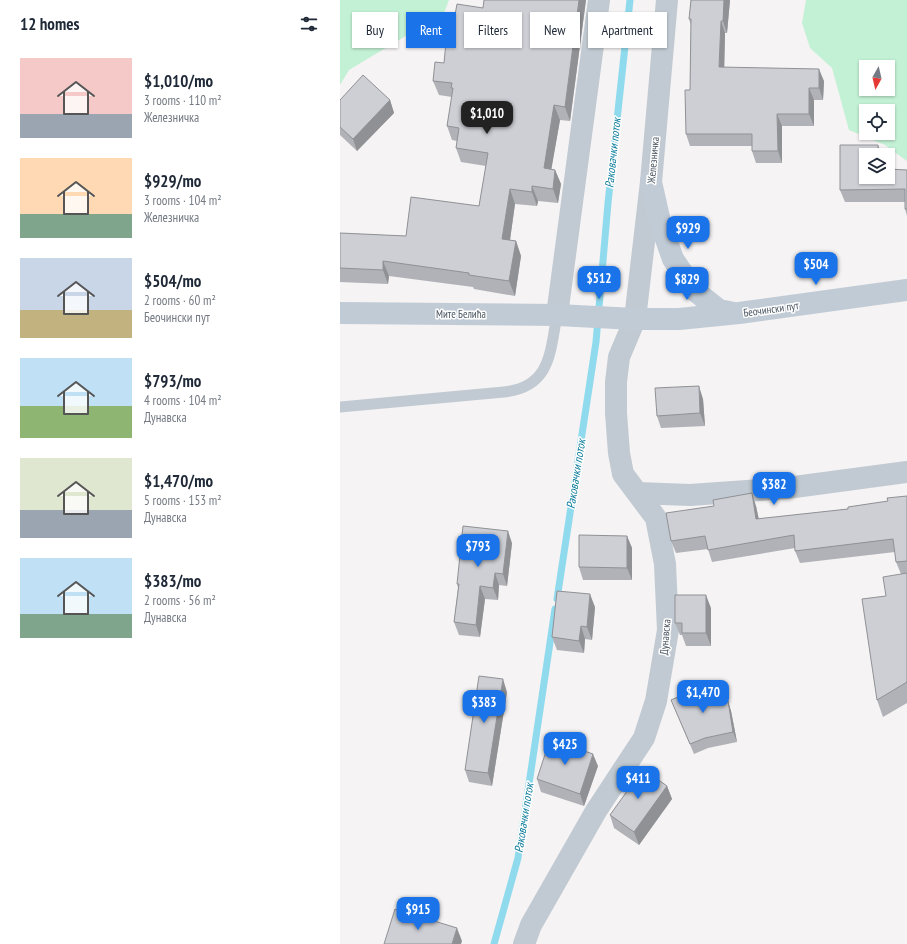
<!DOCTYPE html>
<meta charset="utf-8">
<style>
body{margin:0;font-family:"PT Sans Narrow",sans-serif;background:#f2f2f3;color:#1f2937;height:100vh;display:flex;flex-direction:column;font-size:15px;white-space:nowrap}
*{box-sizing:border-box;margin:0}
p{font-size:13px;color:#747a83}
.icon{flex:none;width:22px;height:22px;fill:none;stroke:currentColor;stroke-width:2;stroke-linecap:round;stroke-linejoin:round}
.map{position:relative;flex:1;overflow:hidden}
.details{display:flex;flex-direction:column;background:#fff;width:340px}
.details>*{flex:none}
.top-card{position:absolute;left:12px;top:12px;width:380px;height:36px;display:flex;gap:8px}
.needle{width:26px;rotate:188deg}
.controls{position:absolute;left:519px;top:60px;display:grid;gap:8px}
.controls a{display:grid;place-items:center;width:36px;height:36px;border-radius:0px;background:#fff;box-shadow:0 1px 3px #0004;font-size:20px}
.price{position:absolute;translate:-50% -34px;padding:0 9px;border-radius:8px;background:#1a73e8;color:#fff;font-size:13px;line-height:26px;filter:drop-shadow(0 1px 2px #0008)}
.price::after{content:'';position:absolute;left:50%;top:24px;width:12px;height:9px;margin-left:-6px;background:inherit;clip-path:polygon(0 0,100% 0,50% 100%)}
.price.current{background:#222;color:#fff}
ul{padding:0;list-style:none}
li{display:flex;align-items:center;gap:12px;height:100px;padding:0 20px}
li span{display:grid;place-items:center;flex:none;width:112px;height:80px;border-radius:0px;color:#555}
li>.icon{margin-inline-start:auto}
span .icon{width:48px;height:48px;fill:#fffc;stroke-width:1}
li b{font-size:17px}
h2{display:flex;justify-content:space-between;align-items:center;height:48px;padding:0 20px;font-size:17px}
.chip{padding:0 14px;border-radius:0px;background:#fff;box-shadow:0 1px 3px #0004;font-size:14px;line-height:36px}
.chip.current{background:#1a73e8;color:#fff}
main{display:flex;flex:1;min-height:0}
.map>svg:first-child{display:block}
.green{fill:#c3f1d5;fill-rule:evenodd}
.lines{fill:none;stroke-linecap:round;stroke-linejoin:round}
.stream{stroke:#90daee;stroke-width:7}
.service{stroke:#c1cad2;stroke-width:11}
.minor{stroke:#c1cad2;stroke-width:22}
.tertiary{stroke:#c1cad2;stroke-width:22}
.secondary{stroke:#c1cbd6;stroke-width:22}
.wall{fill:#b0b2b7}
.shaded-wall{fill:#909195}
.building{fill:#cdcfd5;stroke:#909195}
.labels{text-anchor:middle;stroke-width:3;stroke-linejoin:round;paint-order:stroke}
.street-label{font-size:11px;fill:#4a5661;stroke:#fff}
.water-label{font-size:12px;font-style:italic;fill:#0c7c9b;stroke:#fff}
</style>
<main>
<section class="details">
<h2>12 homes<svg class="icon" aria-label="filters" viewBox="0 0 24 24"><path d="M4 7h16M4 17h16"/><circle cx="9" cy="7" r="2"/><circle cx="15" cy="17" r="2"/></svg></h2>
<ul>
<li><span style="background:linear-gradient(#f6c9c9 70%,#9aa5b1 0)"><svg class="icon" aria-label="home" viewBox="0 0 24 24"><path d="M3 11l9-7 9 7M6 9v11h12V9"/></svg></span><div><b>$1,010/mo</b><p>3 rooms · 110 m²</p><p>Железничка</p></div></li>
<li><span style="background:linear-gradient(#ffd9b3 70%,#7fa58c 0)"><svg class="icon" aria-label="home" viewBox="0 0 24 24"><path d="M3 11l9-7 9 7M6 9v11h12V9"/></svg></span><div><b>$929/mo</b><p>3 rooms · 104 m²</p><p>Железничка</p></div></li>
<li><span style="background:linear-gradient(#c9d6e8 65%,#c2b280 0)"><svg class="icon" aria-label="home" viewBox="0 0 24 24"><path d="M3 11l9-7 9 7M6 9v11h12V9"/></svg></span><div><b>$504/mo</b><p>2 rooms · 60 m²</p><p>Беочински пут</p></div></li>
<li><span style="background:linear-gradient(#bfe0f5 60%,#8fb573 0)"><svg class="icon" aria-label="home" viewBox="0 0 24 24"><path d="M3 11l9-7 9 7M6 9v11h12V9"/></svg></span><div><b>$793/mo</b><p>4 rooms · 104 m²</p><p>Дунавска</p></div></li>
<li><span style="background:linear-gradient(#dfe7d0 65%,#9aa5b1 0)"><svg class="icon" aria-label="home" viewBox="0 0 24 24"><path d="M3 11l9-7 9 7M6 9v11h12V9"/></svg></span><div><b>$1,470/mo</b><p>5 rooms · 153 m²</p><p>Дунавска</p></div></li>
<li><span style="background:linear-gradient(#bfe0f5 70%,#7fa58c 0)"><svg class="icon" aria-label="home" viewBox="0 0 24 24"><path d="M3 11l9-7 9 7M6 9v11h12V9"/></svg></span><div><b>$383/mo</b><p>2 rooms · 56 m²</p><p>Дунавска</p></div></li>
</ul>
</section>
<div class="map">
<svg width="567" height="944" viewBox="0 0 567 944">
<rect width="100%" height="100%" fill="#f5f3f3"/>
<path class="green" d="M 0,0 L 109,0 L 104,13 L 9,70 L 0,85 Z
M 466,0 L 567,0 L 567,161 L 545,145 L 509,130 L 492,68 L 470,48 L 462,23 ZM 526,67 L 548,67 L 548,89 L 526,89 ZM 526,111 L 548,111 L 548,133 L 526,133 Z"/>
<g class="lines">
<path class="stream" d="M 217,599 L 256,342 L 268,203 L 290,0
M 154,944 L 178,858 L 215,609"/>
<path class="service" d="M 0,407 L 164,392 C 211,387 210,352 217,315"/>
<path class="minor" d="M 217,315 L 259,0
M 298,493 L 350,495 L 447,488 L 567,472
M 184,944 L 191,925 L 256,811 L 304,738 L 316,701 L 328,630 L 325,564 L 316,518 L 283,474 L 279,453 L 276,413 L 276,382 L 279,357 L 295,319"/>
<path class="tertiary" d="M 295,319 L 311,182 L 327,0"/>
<path class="secondary" d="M 311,182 L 320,222 L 333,259 L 354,290 L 379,310 L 394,313
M 0,313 L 217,315 L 295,319 L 339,319 L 399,313 L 567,290"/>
</g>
<path class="wall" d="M 144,0 L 246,0 L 230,121 L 220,120 L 211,169 L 215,170 L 221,184 L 218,203 L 198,201 L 197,206 L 175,204 L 170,240 L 176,241 L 181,256 L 175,296 L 134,289 L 133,287 L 49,276 L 48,284 L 0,282 L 0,233 L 66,236 L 139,206 L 146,166 L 121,162 L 116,148 L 117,141 L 112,140 L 107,126 L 112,97 L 99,95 L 93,81 L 104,63 L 110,42 L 143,8 Z
M 351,0 L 390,0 L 387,33 L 385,33 L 384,67 L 484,81 L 483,100 L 474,100 L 474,126 L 442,126 L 442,163 L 416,163 L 412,151 L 412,146 L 350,146 L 346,134 L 350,90 L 351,25 L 349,19 Z
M 0,100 L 50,100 L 54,113 L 17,151 L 0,135 Z
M 567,170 L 567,216 L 565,209 L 565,202 L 505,202 L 500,190 L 526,177 Z
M 363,399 L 365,426 L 321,428 L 317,416 Z
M 567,496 L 567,703 L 543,717 L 537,700 L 546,596 L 561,574 L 556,562 L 555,552 L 460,563 L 455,551 L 455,548 L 372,562 L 368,549 L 336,553 L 331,541 L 416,506 L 419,519 L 508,509 L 548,501 Z
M 287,536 L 292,548 L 292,580 L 243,580 L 239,567 Z
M 172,543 L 167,586 L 159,585 L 158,600 L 145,599 L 140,637 L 119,635 L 114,622 L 118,588 L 117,584 Z
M 255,607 L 252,640 L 245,639 L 244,653 L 217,650 L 212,637 Z
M 371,608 L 371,646 L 346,646 L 342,635 L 340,635 L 335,623 Z
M 167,692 L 152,786 L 129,782 L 125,770 Z
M 377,692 L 379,703 L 388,701 L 391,711 L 397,742 L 368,748 L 354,754 L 331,700 Z
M 258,766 L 244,806 L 201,792 L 197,779 Z
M 327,786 L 332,799 L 299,845 L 274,828 L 270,815 Z"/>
<path class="shaded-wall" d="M 239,0 L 246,0 L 230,121 L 225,107 Z
M 384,0 L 390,0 L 387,33 L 383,21 Z
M 381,21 L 385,33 L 384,80 L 379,67 Z
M 479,69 L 484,81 L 483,100 L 479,88 Z
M 469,88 L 474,100 L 474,126 L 469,114 Z
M 50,100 L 54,113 L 17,151 L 13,139 Z
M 214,105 L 220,120 L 209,183 L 204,168 Z
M 437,114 L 442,126 L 442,163 L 438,151 Z
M 538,145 L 542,155 L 538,155 Z
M 215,170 L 221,184 L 218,203 L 213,189 Z
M 192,186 L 198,201 L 197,206 L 192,192 Z
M 170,189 L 175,204 L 168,254 L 162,239 Z
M 176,241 L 181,256 L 175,296 L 169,281 Z
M 43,261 L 49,276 L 48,284 L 43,270 Z
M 359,386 L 363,399 L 365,426 L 360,413 Z
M 412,493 L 416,506 L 421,532 L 416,519 Z
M 168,531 L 172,543 L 167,586 L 163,574 Z
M 287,536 L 292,548 L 292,580 L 287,568 Z
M 155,573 L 159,585 L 158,600 L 153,588 Z
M 140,586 L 145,599 L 140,637 L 136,625 Z
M 250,594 L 255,607 L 252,640 L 247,627 Z
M 366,595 L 371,608 L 371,646 L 366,633 Z
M 241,626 L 245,639 L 244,653 L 239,641 Z
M 163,679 L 167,692 L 152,786 L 148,773 Z
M 373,682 L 377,692 L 380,714 L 376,703 Z
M 388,701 L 391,711 L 397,742 L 393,732 Z
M 253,754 L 258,766 L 244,806 L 240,794 Z
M 327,786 L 332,799 L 299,845 L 294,832 Z
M 117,928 L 122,941 L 121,944 L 112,944 Z"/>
<path class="building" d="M 144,0 L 239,0 L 225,107 L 214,105 L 204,168 L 215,170 L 213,189 L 192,186 L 192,192 L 170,189 L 162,239 L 176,241 L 169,281 L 129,275 L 129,273 L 43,261 L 43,270 L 0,268 L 0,233 L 66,236 L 71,197 L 139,206 L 148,153 L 116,148 L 119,128 L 107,126 L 113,88 L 111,88 L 112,83 L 93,81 L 95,62 L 104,63 L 106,42 L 110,42 L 117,4 L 143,8 Z
M 351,0 L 384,0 L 383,21 L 381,21 L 379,67 L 479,69 L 479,88 L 469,88 L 469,114 L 437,114 L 438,151 L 412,151 L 412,134 L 346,134 L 345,90 L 350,90 L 351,19 L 349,19 Z
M 23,75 L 50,100 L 13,139 L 0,127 L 0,100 Z
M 500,145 L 538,145 L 538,155 L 526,155 L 526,177 L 548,177 L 548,169 L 567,170 L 567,209 L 565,209 L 565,189 L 500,190 Z
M 359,386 L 360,413 L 317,416 L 315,388 Z
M 412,493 L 416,519 L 508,509 L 508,507 L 548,501 L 547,498 L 567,496 L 567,561 L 556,562 L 553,539 L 455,551 L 454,535 L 368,550 L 365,536 L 331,541 L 326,513 L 374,506 L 373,500 Z
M 123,526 L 168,531 L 163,574 L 155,573 L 153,588 L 140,586 L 136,625 L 114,622 L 119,584 L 117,584 Z
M 239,535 L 287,536 L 287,568 L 239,567 Z
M 567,573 L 567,682 L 537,700 L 522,599 L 546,596 L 543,577 Z
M 217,591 L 250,594 L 247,627 L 241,626 L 239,641 L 212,637 Z
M 335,595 L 366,595 L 366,633 L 342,633 L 342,623 L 335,623 Z
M 139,676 L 163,679 L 148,773 L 125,770 Z
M 373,682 L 376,703 L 388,701 L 393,732 L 365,738 L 350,744 L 331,700 Z
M 210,739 L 253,754 L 240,794 L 197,779 Z
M 303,769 L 327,786 L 294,832 L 270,815 Z
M 55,909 L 117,928 L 112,944 L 44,944 Z"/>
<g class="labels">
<g class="street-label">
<text transform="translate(313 160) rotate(-85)" y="4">Железничка</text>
<text transform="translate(431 309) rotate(-8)" y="4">Беочински пут</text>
<text x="121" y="318">Мите Белића</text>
<text transform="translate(325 637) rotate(-85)" y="4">Дунавска</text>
</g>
<g class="water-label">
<text transform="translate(273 153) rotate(-84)" y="4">Раковачки поток</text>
<text transform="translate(236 474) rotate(-81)" y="4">Раковачки поток</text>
<text transform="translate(184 818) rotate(-81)" y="4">Раковачки поток</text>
</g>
</g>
</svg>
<div class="controls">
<a><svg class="needle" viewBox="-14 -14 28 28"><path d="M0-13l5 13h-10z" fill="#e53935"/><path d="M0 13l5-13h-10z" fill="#747a83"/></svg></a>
<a><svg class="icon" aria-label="locate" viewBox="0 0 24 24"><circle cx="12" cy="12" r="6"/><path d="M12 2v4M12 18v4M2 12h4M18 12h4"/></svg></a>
<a><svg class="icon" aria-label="layers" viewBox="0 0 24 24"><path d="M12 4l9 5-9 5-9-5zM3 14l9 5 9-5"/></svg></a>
</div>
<b class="price current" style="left:147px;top:135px">$1,010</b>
<b class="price" style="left:348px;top:250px">$929</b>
<b class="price" style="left:476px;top:286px">$504</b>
<b class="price" style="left:259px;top:300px">$512</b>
<b class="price" style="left:347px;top:301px">$829</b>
<b class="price" style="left:434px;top:506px">$382</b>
<b class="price" style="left:138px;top:568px">$793</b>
<b class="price" style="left:363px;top:714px">$1,470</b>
<b class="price" style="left:144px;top:724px">$383</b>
<b class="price" style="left:225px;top:766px">$425</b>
<b class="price" style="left:298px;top:800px">$411</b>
<b class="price" style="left:78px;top:931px">$915</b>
<div class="top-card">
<a class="chip">Buy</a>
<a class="chip current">Rent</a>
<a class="chip">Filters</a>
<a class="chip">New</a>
<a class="chip">Apartment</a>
</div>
</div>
</main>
